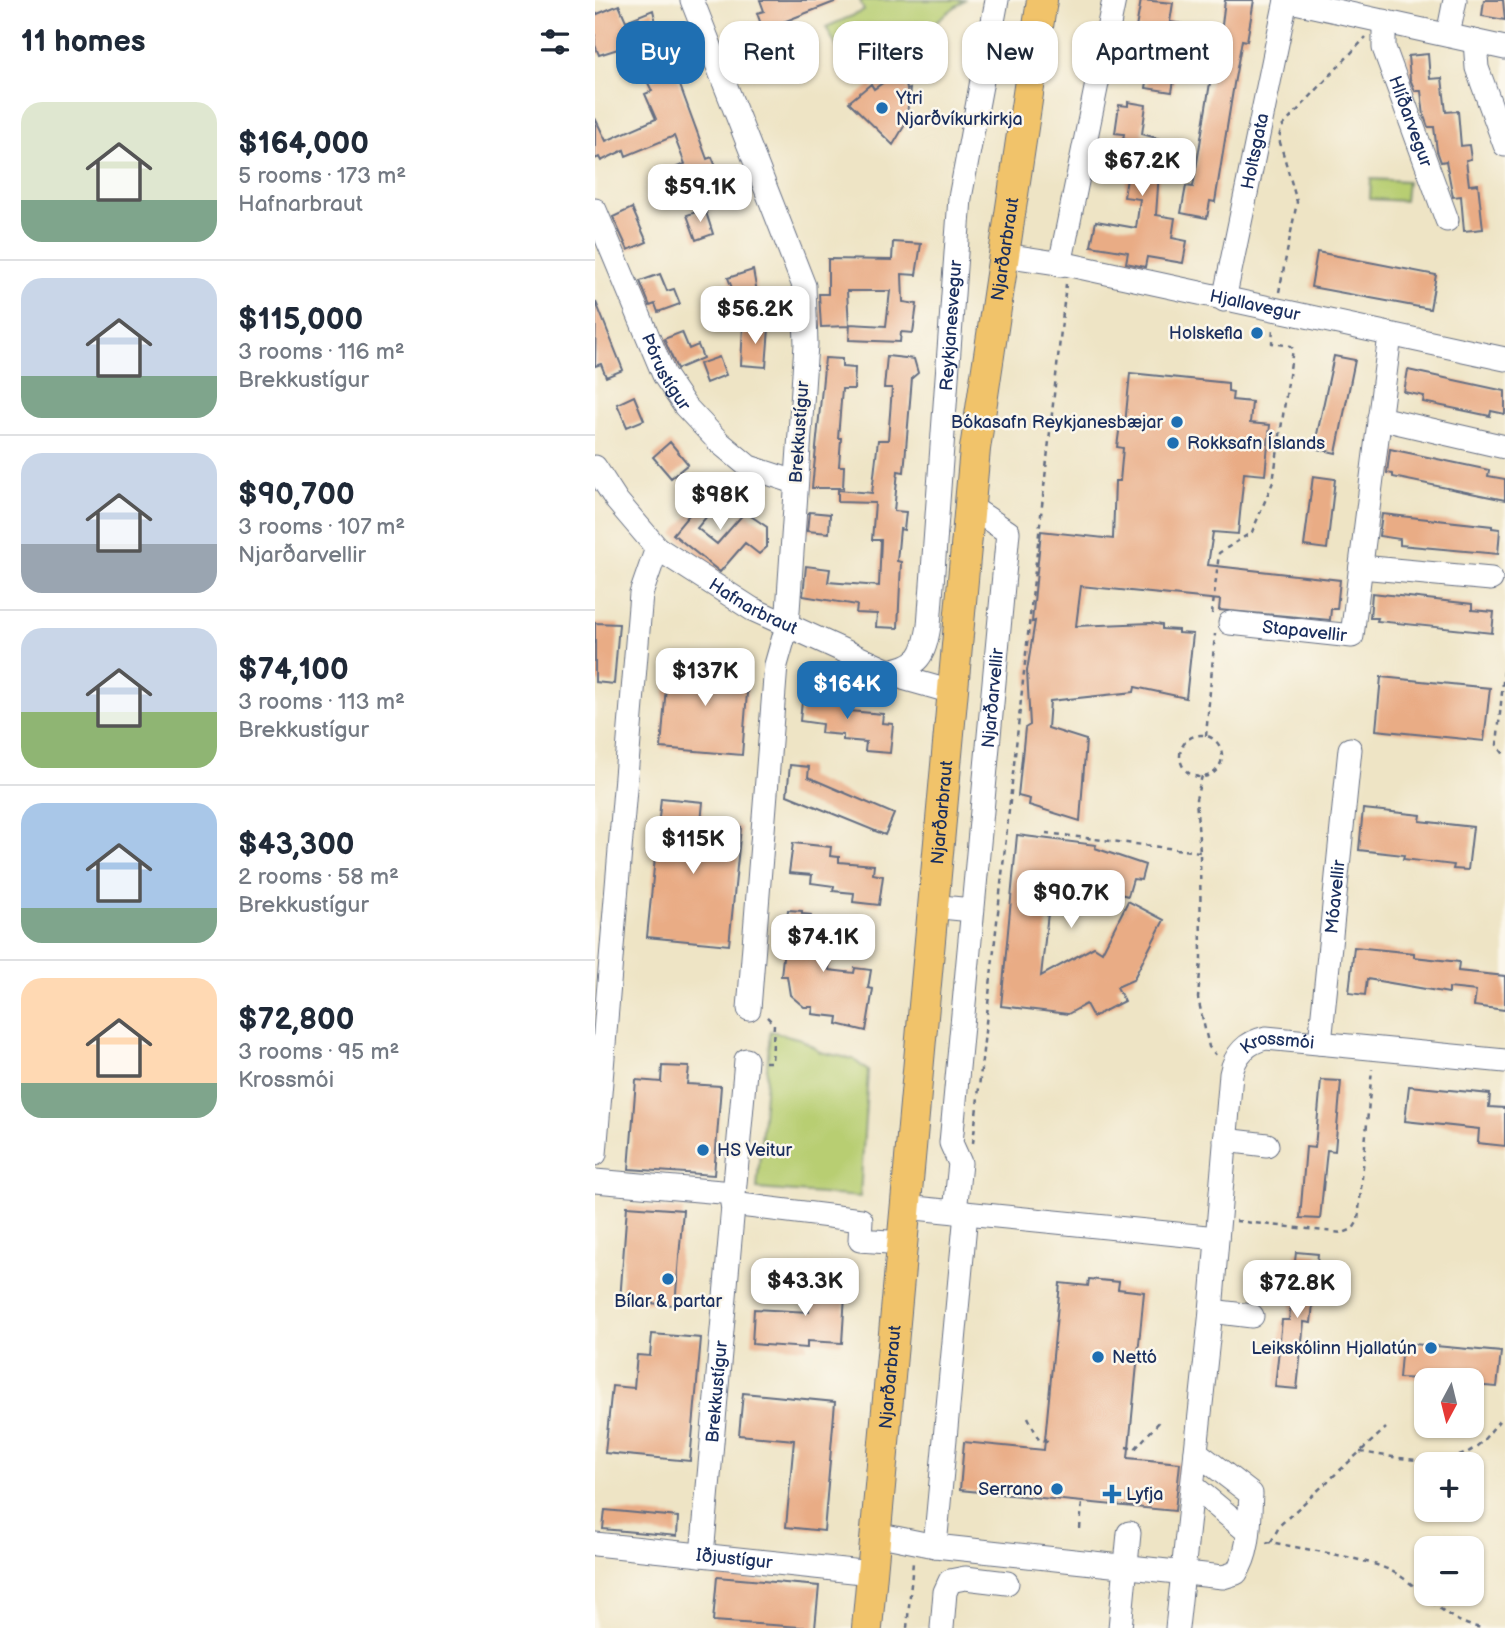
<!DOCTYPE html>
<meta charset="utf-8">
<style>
body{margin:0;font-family:"Balsamiq Sans",sans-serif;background:#f6f6f7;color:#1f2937;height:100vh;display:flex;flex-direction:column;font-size:26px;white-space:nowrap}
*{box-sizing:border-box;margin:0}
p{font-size:23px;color:#747a83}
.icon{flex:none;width:38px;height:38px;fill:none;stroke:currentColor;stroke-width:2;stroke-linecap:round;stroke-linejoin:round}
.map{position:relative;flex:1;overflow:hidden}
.panel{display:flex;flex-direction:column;background:#fff;width:595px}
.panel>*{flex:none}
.banner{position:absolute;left:21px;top:21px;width:665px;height:63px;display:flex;gap:14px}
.needle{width:46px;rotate:187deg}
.fabs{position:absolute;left:819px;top:1368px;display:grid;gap:14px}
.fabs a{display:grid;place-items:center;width:70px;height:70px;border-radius:14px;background:#fff;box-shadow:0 2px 5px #0004;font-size:35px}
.price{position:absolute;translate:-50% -60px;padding:0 16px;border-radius:14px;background:#fff;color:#222;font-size:23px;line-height:46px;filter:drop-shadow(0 2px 4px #0008)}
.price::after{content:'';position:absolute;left:50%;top:42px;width:21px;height:16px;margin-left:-10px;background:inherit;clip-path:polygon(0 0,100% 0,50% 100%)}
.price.on{background:#1f6fb2;color:#fff}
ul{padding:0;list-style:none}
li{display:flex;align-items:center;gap:21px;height:175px;padding:0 21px}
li+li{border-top:2px solid #e0e1e3}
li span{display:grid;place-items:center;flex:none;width:196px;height:140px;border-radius:21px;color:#555}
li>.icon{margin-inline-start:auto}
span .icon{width:84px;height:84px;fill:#fffc;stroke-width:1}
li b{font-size:30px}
h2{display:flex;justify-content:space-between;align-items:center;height:84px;padding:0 21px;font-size:30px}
.tag{padding:0 24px;border-radius:21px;background:#fff;box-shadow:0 2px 5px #0004;font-size:24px;line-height:63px}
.tag.on{background:#1f6fb2;color:#fff}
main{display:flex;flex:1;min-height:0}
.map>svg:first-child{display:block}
.green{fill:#b8ce72;stroke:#6a7e68;stroke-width:2}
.building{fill:#e9ac85}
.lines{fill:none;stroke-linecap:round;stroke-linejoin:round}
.minor-casing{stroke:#656e82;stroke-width:25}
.major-casing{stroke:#656e82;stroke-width:32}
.path{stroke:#656e82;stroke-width:2.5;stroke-dasharray:5 5;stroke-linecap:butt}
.minor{stroke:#fff;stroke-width:23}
.major{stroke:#f1c36a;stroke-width:30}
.poi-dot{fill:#1f6fb2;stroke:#fbf7ec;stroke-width:2.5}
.labels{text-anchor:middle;stroke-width:5;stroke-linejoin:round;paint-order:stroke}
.poi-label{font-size:18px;fill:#1b2f5e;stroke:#fbf7ec;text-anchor:start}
.street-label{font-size:18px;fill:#1b2f5e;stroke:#fbf7ec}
</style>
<main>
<section class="panel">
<h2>11 homes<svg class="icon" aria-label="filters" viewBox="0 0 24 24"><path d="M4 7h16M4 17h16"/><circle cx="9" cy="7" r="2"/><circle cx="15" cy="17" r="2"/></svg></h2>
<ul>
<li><span style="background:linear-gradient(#dfe7d0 70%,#7fa58c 0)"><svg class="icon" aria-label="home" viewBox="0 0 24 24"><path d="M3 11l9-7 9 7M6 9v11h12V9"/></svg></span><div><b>$164,000</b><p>5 rooms · 173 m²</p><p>Hafnarbraut</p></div></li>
<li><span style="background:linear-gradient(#c9d6e8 70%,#7fa58c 0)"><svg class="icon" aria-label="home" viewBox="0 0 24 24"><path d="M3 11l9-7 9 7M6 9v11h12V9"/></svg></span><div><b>$115,000</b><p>3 rooms · 116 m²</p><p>Brekkustígur</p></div></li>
<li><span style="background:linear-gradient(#c9d6e8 65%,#9aa5b1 0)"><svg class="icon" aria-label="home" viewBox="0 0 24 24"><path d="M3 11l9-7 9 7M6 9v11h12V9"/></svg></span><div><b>$90,700</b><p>3 rooms · 107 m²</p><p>Njarðarvellir</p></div></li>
<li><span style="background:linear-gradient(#c9d6e8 60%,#8fb573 0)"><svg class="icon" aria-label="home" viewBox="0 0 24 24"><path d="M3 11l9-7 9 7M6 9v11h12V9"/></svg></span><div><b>$74,100</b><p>3 rooms · 113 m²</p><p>Brekkustígur</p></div></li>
<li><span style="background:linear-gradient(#a9c7e8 75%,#7fa58c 0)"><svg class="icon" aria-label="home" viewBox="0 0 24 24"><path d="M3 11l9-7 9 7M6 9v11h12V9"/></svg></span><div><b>$43,300</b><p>2 rooms · 58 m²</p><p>Brekkustígur</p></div></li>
<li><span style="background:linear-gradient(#ffd9b3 75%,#7fa58c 0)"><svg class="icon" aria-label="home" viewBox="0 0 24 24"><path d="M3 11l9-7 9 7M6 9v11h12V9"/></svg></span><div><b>$72,800</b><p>3 rooms · 95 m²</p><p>Krossmói</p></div></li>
</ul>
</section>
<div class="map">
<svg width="910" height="1628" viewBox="0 0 910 1628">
<rect width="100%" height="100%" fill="#fbf7ec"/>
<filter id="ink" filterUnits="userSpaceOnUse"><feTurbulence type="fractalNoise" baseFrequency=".0143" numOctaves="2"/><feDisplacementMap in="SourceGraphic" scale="14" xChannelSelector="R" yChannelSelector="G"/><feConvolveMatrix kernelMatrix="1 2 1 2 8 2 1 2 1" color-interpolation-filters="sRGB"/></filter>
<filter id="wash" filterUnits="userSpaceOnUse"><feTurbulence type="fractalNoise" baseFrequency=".00686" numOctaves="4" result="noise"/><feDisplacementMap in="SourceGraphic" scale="28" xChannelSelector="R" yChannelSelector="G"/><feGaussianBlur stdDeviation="1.57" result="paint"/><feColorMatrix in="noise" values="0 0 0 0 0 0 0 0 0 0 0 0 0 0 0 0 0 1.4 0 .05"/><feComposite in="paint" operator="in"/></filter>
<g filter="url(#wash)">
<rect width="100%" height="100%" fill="#eee4c5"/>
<path class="green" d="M 265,0 L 369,0 L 301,52 L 255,72 L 231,27 L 269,11 Z
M 776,179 L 812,181 L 810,201 L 775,199 Z
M 175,1031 L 206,1039 L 225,1052 L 258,1059 L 273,1071 L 265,1197 L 162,1189 Z"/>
<g id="blocks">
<path class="building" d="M 165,0 L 242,0 L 242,1 L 168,30 L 162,13 L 169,11 Z
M 546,0 L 578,3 L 575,22 L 589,24 L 577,92 L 551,88 L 560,31 L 541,28 Z
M 630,0 L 659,0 L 652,41 L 647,40 L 639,84 L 620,202 L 615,201 L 612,218 L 586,213 L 591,186 L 598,187 L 615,83 L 619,64 L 622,65 Z
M 889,0 L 908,0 L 910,20 L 887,16 Z
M 24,5 L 31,21 L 58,10 L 64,36 L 4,55 L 0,45 L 0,15 Z
M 833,54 L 835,79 L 847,78 L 851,112 L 863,111 L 866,146 L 874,145 L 876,159 L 871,160 L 874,185 L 883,184 L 888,229 L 869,231 L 866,196 L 858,197 L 851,161 L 846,162 L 842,151 L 839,127 L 833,127 L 829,116 L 826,91 L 820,91 L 815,79 L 813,56 Z
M 308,66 L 312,90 L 315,89 L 311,123 L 298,145 L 254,102 L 276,84 L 279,89 L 289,82 Z
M 79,69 L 112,159 L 117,157 L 132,193 L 99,207 L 82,167 L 90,164 L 79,136 L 31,156 L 29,150 L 6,161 L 4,157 L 0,159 L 0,118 L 11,141 L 61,119 L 50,94 L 57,91 L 53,83 Z
M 533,102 L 551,105 L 547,134 L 576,142 L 574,160 L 565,158 L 561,215 L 580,218 L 577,238 L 592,241 L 588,263 L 552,257 L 550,267 L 531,263 L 533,252 L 496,246 L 501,221 L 541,228 L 545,199 L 529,197 L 538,141 L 528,139 L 529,134 L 520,133 L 524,105 L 533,106 Z
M 37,208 L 52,242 L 33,250 L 18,217 Z
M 110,209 L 118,234 L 101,240 L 92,215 Z
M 298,242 L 326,244 L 321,275 L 307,274 L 308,302 L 322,304 L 318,333 L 306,332 L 305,342 L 254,340 L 255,324 L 291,326 L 295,291 L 252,291 L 254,326 L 226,327 L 224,294 L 233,294 L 233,259 L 297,260 Z
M 722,252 L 841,275 L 835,309 L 716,287 Z
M 158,270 L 163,298 L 133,307 L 128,291 L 137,288 L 133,278 Z
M 65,274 L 72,291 L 79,289 L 85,304 L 63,312 L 60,304 L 55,306 L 45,281 Z
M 1,302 L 28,370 L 11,377 L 6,364 L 0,366 Z
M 148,326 L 174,328 L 171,367 L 146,365 Z
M 87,332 L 94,349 L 103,345 L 108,358 L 82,369 L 69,339 Z
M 292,356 L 319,359 L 323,373 L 317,378 L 309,472 L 303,471 L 299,511 L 311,512 L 309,530 L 305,529 L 302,561 L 306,562 L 303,628 L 281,627 L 282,614 L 261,613 L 262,605 L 208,596 L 211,566 L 235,569 L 233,582 L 284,586 L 286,540 L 277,540 L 280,503 L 243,502 L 243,490 L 277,493 L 283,440 L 293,440 L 297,388 L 289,388 Z
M 739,356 L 760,360 L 741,453 L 719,448 Z
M 124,357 L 131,375 L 111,383 L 104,364 Z
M 230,358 L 247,359 L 247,367 L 260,368 L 259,389 L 247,389 L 243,438 L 246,438 L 244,466 L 249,466 L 248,488 L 217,488 Z
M 813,370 L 910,391 L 910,414 L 896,411 L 895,416 L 828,402 L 829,396 L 809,392 Z
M 535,373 L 633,383 L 633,391 L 638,392 L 637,400 L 657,402 L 655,423 L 675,425 L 670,475 L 649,473 L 643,534 L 618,532 L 613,565 L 745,580 L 742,609 L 736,609 L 735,620 L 624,610 L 625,600 L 486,586 L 481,626 L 556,623 L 567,625 L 567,629 L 583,630 L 583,633 L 598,634 L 591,698 L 540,687 L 539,692 L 455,701 L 453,728 L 491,740 L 485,821 L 434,805 L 435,799 L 423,796 L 430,728 L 435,725 L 432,671 L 440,621 L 437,622 L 446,531 L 518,539 L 520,481 L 525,481 L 528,448 L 522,447 L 525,424 L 530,425 Z
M 39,396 L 49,420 L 32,427 L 22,404 Z
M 75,442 L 93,464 L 76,478 L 58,457 Z
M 795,449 L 894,470 L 893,476 L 910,479 L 910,500 L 798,477 L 798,474 L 792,473 Z
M 718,476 L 740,479 L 732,549 L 709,546 Z
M 111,482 L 128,497 L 102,528 L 122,544 L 150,512 L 172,527 L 172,547 L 164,554 L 150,543 L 125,572 L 78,534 L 104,503 L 98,498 Z
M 214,512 L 235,514 L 234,533 L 212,531 Z
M 787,514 L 897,526 L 897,528 L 905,529 L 903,554 L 805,545 L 805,539 L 784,536 Z
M 777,593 L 877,604 L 877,610 L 899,612 L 897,633 L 782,621 L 783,618 L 775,618 Z
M 0,623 L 24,624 L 19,684 L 0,682 Z
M 73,661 L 154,668 L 147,755 L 66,748 Z
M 786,677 L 895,688 L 889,741 L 781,730 Z
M 208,691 L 246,695 L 245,704 L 255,705 L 254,711 L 288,714 L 287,723 L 298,724 L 295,753 L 270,751 L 271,742 L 248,740 L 248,735 L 226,733 L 227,724 L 205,721 Z
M 195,765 L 214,767 L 213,777 L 299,814 L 290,835 L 192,795 Z
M 66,798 L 108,802 L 106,823 L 146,827 L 134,945 L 52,937 Z
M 768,809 L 826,815 L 825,821 L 878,827 L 873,870 L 858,869 L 859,865 L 808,859 L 809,855 L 764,850 Z
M 422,835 L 501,845 L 500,848 L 550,865 L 546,880 L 538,879 L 533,896 L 457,877 L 446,976 L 499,947 L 507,952 L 533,901 L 569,920 L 538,980 L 522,987 L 529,1001 L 498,1017 L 491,1004 L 473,1014 L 406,1006 Z
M 198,843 L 236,847 L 235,856 L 244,857 L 244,862 L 279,865 L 278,874 L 288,876 L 284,905 L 258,902 L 259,893 L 238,891 L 239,886 L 216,883 L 217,875 L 194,873 Z
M 193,910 L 207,911 L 207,914 L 216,915 L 215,921 L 234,924 L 233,932 L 238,932 L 234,970 L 259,973 L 260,968 L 276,970 L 273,988 L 278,989 L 271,1031 L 242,1024 L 243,1017 L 217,1014 L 218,1007 L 209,1007 L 195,995 L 192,976 L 186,976 Z
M 759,947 L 819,953 L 819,957 L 864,962 L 863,971 L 910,976 L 910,1010 L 879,1006 L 881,991 L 854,988 L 854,993 L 772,979 L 770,995 L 754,993 Z
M 67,1066 L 94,1067 L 92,1084 L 126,1086 L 119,1175 L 34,1169 L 41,1080 L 66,1082 Z
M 726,1080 L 746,1081 L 740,1151 L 732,1150 L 725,1219 L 705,1218 L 711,1147 L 720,1148 Z
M 814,1086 L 895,1094 L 894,1107 L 910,1108 L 910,1146 L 883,1143 L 884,1129 L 810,1121 Z
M 32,1206 L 88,1210 L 80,1305 L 25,1301 Z
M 701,1252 L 723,1254 L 716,1323 L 709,1322 L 702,1389 L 680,1387 L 687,1320 L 694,1320 Z
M 216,1276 L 251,1279 L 247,1343 L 212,1341 L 212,1348 L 157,1344 L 159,1309 L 214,1312 Z
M 494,1279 L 524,1282 L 523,1289 L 549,1292 L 533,1458 L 585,1463 L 580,1511 L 365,1490 L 369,1442 L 449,1450 L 465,1283 L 493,1286 Z
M 57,1334 L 106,1338 L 95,1461 L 10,1453 L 17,1386 L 39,1388 L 42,1355 L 55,1356 Z
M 807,1343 L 906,1352 L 902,1387 L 877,1385 L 877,1381 L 804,1378 Z
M 148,1393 L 240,1402 L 229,1531 L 191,1527 L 199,1440 L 144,1435 Z
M 10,1510 L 83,1517 L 82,1536 L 8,1529 Z
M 122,1577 L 224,1586 L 220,1628 L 118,1621 Z"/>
</g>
</g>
<g filter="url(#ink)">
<use href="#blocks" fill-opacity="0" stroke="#656e82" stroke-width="2"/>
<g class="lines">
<defs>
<g id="minor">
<path d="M 97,0 L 209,286 L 211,344 L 192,626 L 181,665 L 154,1009"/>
<path d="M 691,0 L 910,48"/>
<path id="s1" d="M 789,21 L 789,48 L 852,220"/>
<path d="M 853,35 L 860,0"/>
<path d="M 880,41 L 882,68 L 910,145"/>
<path id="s2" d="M 0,210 L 69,375 L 90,406 L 124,442 L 154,467 L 200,482"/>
<path id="s3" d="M 409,255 L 475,265 L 910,359"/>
<path d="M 465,265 L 519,0"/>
<path id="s4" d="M 629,300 L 691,0"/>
<path d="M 784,418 L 910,447"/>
<path id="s5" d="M 0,467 L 22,501 L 62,548 L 157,609 L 311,679 L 357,692"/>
<path d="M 766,567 L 896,579"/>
<path id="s6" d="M 635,623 L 757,636 L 795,335"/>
<path id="s7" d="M 293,671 C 324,666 329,656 334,626 L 365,198 L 402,0"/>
<path d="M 336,906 L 377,910"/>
<path id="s8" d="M 725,1043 L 755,749"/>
<path d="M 630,1140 L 672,1145"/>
<path d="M 0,1154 L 46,594 L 62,548"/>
<path d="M 0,1181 L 138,1193"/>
<path d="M 137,1204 L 266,1220 L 265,1240 L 307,1243"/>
<path d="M 310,1207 L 622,1238"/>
<path id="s9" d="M 360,1212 L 365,1163 L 356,1143 L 413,532 L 374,506"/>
<path d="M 616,1311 L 657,1316"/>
<path d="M 598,1486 L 653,1532"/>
<path d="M 281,1534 L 340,1546 L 628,1577 L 641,1573 C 656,1551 654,1520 656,1494 L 601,1452"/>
<path id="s10" d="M 0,1544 L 277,1573"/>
<path d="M 340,1546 L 371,1213"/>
<path id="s11" d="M 107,1555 L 151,1060"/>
<path d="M 347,1628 L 350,1592 L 355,1581 L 370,1578 L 412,1583"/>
<path d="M 525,1628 L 534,1533"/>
<path id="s12" d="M 582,1628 L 616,1311 L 636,1074 C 640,1054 652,1042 671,1038 L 910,1061"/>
</g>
<g id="major">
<path id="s13" d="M 272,1628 L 380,449 L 447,0"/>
</g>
</defs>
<use href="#minor" class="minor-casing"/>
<use href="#major" class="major-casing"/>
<path class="path" d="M 684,292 L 702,202 L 684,139 L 686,128 L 771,37
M 617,614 L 624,553 L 657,532 L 678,482 L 698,349 L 696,346 L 677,343 L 678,327
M 910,661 L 902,745 L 910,756
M585 756a21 21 0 1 1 42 0a21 21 0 1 1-42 0Z
M 611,736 L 620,634
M 607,776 L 601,799 L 605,852 L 606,959 L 603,998 L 614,1047 L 621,1055
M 451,833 L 605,852
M 170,1062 L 177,1062 L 179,1024 L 171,1016
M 378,1143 L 471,284
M 641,1221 L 748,1233 L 758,1229 L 763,1221 L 777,1069
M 433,1417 L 444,1440 L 453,1441
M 531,1447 L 540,1449 L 565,1421
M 765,1452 C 798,1456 848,1470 878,1449 C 888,1443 896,1430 904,1421
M 485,1529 L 487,1502
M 676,1542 L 685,1525 L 791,1428
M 671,1543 L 676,1542 C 709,1550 774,1557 802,1574 C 832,1592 850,1623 887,1628
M 312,1628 L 318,1562"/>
<use href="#minor" class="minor"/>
<use href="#major" class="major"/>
</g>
</g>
<g class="poi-dot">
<circle cx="287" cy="108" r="7"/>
<circle cx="662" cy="333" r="7"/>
<circle cx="582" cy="422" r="7"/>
<circle cx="578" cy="443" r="7"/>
<circle cx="108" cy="1150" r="7"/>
<circle cx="73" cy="1279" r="7"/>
<circle cx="836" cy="1348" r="7"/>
<circle cx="503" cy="1357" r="7"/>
<circle cx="462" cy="1489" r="7"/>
<path d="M513.5 1483.5h7v7h7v7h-7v7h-7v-7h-7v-7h7z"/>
</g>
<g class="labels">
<g class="poi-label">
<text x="301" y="104">Ytri<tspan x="301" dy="21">Njarðvíkurkirkja</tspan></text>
<text x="648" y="339" text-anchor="end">Holskefla</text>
<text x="568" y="428" text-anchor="end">Bókasafn Reykjanesbæjar</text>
<text x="592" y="449">Rokksafn Íslands</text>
<text x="122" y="1156">HS Veitur</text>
<text x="73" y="1307" text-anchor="middle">Bílar &amp; partar</text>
<text x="822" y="1354" text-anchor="end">Leikskólinn Hjallatún</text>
<text x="517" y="1363">Nettó</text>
<text x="448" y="1495" text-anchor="end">Serrano</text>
<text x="531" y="1500">Lyfja</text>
</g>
<g class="street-label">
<text dy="6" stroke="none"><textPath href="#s1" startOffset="105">Hlíðarvegur</textPath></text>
<text dy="6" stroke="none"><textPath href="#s4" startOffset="152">Holtsgata</textPath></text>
<text dy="6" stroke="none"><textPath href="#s13" startOffset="1386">Njarðarbraut</textPath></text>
<text dy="6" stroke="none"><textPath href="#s3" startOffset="256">Hjallavegur</textPath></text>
<text dy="6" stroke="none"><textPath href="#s7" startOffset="369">Reykjanesvegur</textPath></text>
<text dy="6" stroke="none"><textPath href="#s2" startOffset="177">Þórustígur</textPath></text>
<text transform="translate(204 432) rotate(-86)" y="6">Brekkustígur</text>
<text dy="6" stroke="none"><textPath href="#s5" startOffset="215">Hafnarbraut</textPath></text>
<text dy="6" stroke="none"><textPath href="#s6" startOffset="75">Stapavellir</textPath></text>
<text dy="6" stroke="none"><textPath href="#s9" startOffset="518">Njarðarvellir</textPath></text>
<text dy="6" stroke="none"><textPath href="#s13" startOffset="819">Njarðarbraut</textPath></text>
<text dy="6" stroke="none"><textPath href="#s8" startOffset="147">Móavellir</textPath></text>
<text dy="6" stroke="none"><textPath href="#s12" startOffset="621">Krossmói</textPath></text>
<text dy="6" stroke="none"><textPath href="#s13" startOffset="252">Njarðarbraut</textPath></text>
<text dy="6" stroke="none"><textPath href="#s11" startOffset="164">Brekkustígur</textPath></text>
<text dy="6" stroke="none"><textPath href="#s10" startOffset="140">Iðjustígur</textPath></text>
</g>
</g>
</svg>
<div class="fabs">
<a><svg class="needle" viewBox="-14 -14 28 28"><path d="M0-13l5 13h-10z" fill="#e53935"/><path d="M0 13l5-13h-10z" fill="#747a83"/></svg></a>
<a>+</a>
<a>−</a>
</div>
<b class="price" style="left:547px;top:198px">$67.2K</b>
<b class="price" style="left:105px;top:224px">$59.1K</b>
<b class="price" style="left:160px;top:346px">$56.2K</b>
<b class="price" style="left:125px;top:532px">$98K</b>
<b class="price" style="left:110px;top:708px">$137K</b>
<b class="price on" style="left:252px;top:721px">$164K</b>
<b class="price" style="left:98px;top:876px">$115K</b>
<b class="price" style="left:476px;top:930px">$90.7K</b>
<b class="price" style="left:228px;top:974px">$74.1K</b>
<b class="price" style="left:210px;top:1318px">$43.3K</b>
<b class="price" style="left:702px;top:1320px">$72.8K</b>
<div class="banner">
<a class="tag on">Buy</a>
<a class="tag">Rent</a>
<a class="tag">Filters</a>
<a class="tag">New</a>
<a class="tag">Apartment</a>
</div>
</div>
</main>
